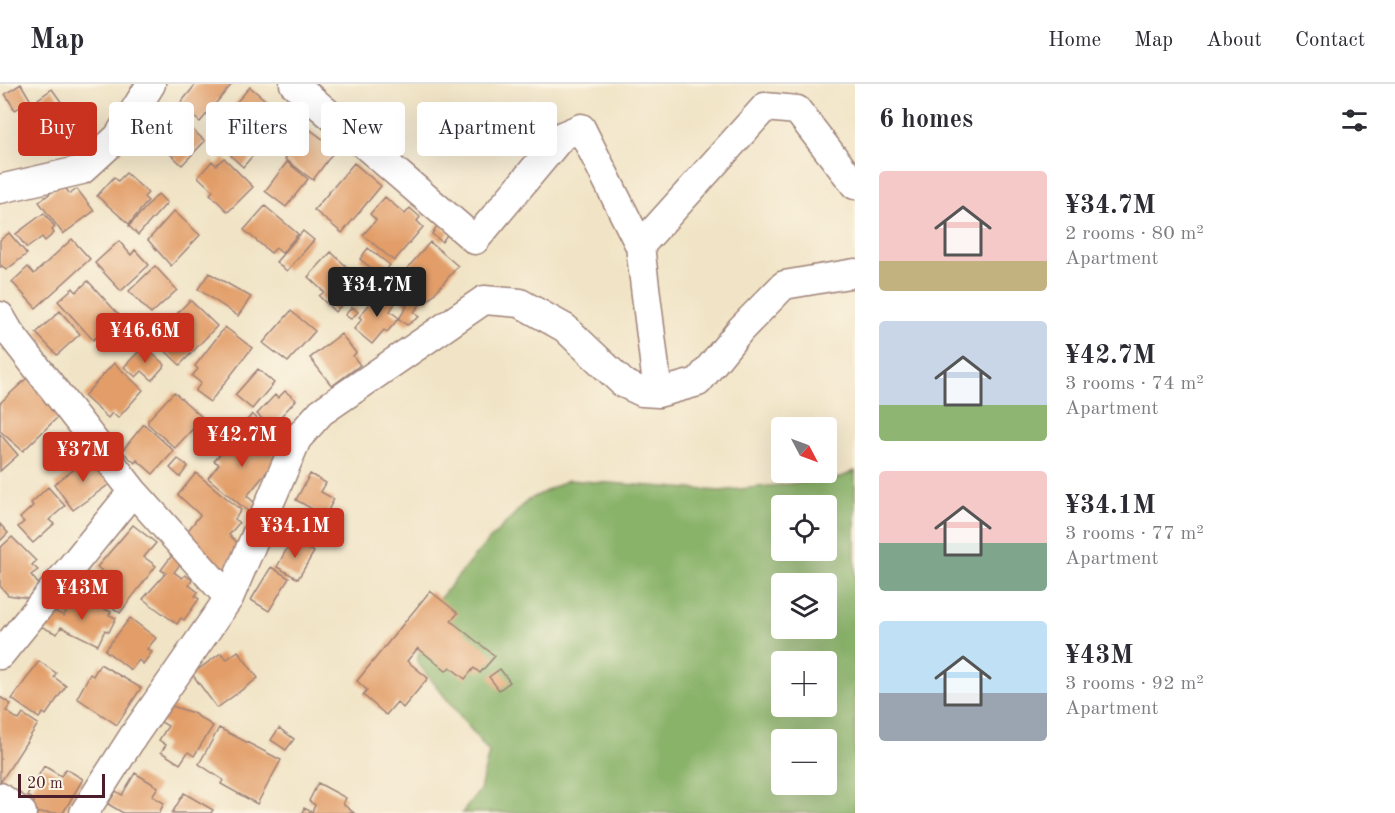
<!DOCTYPE html>
<meta charset="utf-8">
<style>
body{margin:0;font-family:"Old Standard TT",serif;background:#f2f2f3;color:#2b2b33;height:100vh;display:flex;flex-direction:column;font-size:22px;white-space:nowrap}
*{box-sizing:border-box;margin:0}
p{font-size:20px;color:#7c7c81}
.icon{flex:none;width:33px;height:33px;fill:none;stroke:currentColor;stroke-width:2;stroke-linecap:round;stroke-linejoin:round}
.map{position:relative;flex:1;overflow:hidden}
.panel{display:flex;flex-direction:column;background:#fff;width:540px}
.panel>*{flex:none}
.hud{position:absolute;left:18px;top:18px;width:570px;height:54px;display:flex;gap:12px}
.needle{width:39px;rotate:131deg}
.controls{position:absolute;left:771px;top:333px;display:grid;gap:12px}
.controls a{display:grid;place-items:center;width:66px;height:66px;border-radius:6px;background:#fff;box-shadow:0 6px 24px #0002;font-size:30px}
.scale{position:absolute;left:18px;bottom:15px;width:87px;box-sizing:border-box;padding-left:6px;border:3px solid #4a1f2b;border-top:0;font-size:16px;line-height:21px;white-space:nowrap;color:#4a1f2b;-webkit-text-stroke:4px #fcf5e5;paint-order:stroke}
.price{position:absolute;translate:-50% -51px;padding:0 14px;border-radius:6px;background:#c8321e;color:#fff;font-size:20px;line-height:39px;filter:drop-shadow(0 2px 3px #0008)}
.price::after{content:'';position:absolute;left:50%;top:36px;width:18px;height:14px;margin-left:-9px;background:inherit;clip-path:polygon(0 0,100% 0,50% 100%)}
.price.current{background:#222;color:#fff}
ul{padding:0;list-style:none}
li{display:flex;align-items:center;gap:18px;height:150px;padding:0 24px}
li span{display:grid;place-items:center;flex:none;width:168px;height:120px;border-radius:6px;color:#555}
li>.icon{margin-inline-start:auto}
span .icon{width:72px;height:72px;fill:#fffc;stroke-width:1}
li b{font-size:26px}
h2{display:flex;justify-content:space-between;align-items:center;height:72px;padding:0 24px;font-size:26px}
.chip{padding:0 21px;border-radius:6px;background:#fff;box-shadow:0 6px 24px #0002;font-size:21px;line-height:54px}
.chip.current{background:#c8321e;color:#fff}
header{display:flex;align-items:center;gap:36px;box-sizing:border-box;height:84px;padding:0 30px;background:#fff;border-bottom:2px solid #e1e1e2}
header strong{font-size:28px}
nav{display:flex;gap:33px;margin-inline-start:auto;font-size:21px}
main{display:flex;flex:1;min-height:0}
.map>svg:first-child{display:block}
.forest{fill:#8ab36a;stroke:#6a694a;stroke-width:1.5;fill-rule:evenodd}
.building{fill:#e29d67}
.lines{fill:none;stroke-linecap:round;stroke-linejoin:round}
.minor-casing{stroke:#9e8278;stroke-width:31}
.minor{stroke:#fff;stroke-width:28}
</style>
<header>
<strong>Map</strong>
<nav><a>Home</a><a>Map</a><a>About</a><a>Contact</a></nav>
</header>
<main>
<div class="map">
<svg width="855" height="729" viewBox="0 0 855 729">
<rect width="100%" height="100%" fill="#fcf5e5"/>
<filter id="ink" filterUnits="userSpaceOnUse"><feTurbulence type="fractalNoise" baseFrequency=".0167" numOctaves="2"/><feDisplacementMap in="SourceGraphic" scale="12" xChannelSelector="R" yChannelSelector="G"/><feConvolveMatrix kernelMatrix="1 2 1 2 8 2 1 2 1" color-interpolation-filters="sRGB"/></filter>
<filter id="wash" filterUnits="userSpaceOnUse"><feTurbulence type="fractalNoise" baseFrequency=".008" numOctaves="4" result="noise"/><feDisplacementMap in="SourceGraphic" scale="24" xChannelSelector="R" yChannelSelector="G"/><feGaussianBlur stdDeviation="1.35" result="paint"/><feColorMatrix in="noise" values="0 0 0 0 0 0 0 0 0 0 0 0 0 0 0 0 0 1.4 0 .05"/><feComposite in="paint" operator="in"/></filter>
<g filter="url(#wash)">
<rect width="100%" height="100%" fill="#f1e4c6"/>
<path class="forest" d="M 855,387 L 855,729 L 462,729 L 480,706 L 489,668 L 417,578 L 426,531 L 479,467 L 528,416 L 568,396 L 720,407 L 837,395 ZM 782,422 L 826,422 L 826,466 L 782,466 ZM 782,500 L 826,500 L 826,544 L 782,544 ZM 782,578 L 826,578 L 826,622 L 782,622 ZM 782,656 L 826,656 L 826,700 L 782,700 Z"/>
<g id="blocks">
<path class="building" d="M 21,0 L 31,17 L 15,26 L 5,10 Z
M 196,0 L 232,0 L 200,38 L 179,21 Z
M 250,3 L 276,25 L 273,28 L 279,33 L 254,60 L 223,33 Z
M 52,5 L 62,19 L 48,29 L 38,15 Z
M 173,28 L 205,57 L 182,81 L 151,52 Z
M 304,41 L 336,65 L 313,96 L 285,75 L 293,64 L 289,61 Z
M 244,59 L 255,69 L 243,83 L 231,72 Z
M 224,74 L 253,103 L 228,128 L 210,110 L 213,107 L 198,93 L 212,77 L 216,81 Z
M 287,78 L 308,95 L 286,123 L 265,107 Z
M 354,79 L 381,102 L 342,149 L 314,126 Z
M 126,89 L 148,109 L 144,113 L 148,117 L 129,140 L 97,112 L 114,93 L 118,97 Z
M 62,100 L 70,110 L 77,105 L 94,127 L 63,150 L 39,118 Z
M 158,110 L 167,119 L 138,151 L 129,142 Z
M 385,113 L 405,130 L 410,124 L 420,133 L 417,137 L 423,143 L 394,177 L 363,151 L 376,136 L 370,130 Z
M 265,122 L 298,150 L 282,169 L 276,164 L 271,169 L 244,146 Z
M 174,127 L 200,151 L 171,182 L 148,156 Z
M 44,129 L 55,143 L 52,146 L 54,149 L 45,157 L 42,153 L 27,164 L 16,150 Z
M 438,140 L 449,148 L 442,158 L 432,150 Z
M 303,147 L 314,156 L 287,187 L 276,178 Z
M 9,149 L 27,170 L 6,186 L 2,182 L 0,183 L 0,156 Z
M 72,155 L 90,175 L 36,224 L 12,198 L 28,183 L 34,190 Z
M 119,157 L 131,171 L 135,166 L 149,181 L 121,207 L 95,179 Z
M 430,158 L 458,182 L 428,217 L 400,193 Z
M 368,164 L 390,181 L 381,192 L 360,175 Z
M 331,168 L 363,198 L 335,228 L 319,212 L 324,208 L 308,193 Z
M 155,182 L 177,206 L 151,230 L 129,207 Z
M 209,189 L 251,213 L 238,232 L 198,205 Z
M 88,197 L 120,232 L 93,256 L 58,217 L 73,204 L 76,208 Z
M 408,204 L 424,216 L 414,228 L 419,233 L 407,241 L 399,235 L 407,222 L 399,215 Z
M 381,206 L 396,218 L 390,227 L 399,234 L 387,248 L 384,246 L 372,260 L 354,245 L 362,235 L 359,233 Z
M 190,216 L 217,242 L 180,281 L 153,255 Z
M 352,223 L 358,228 L 351,235 L 345,231 Z
M 60,227 L 80,250 L 57,271 L 36,249 Z
M 291,227 L 315,247 L 288,278 L 263,259 Z
M 225,243 L 252,264 L 210,318 L 195,307 L 201,299 L 192,292 L 198,285 L 195,282 Z
M 341,250 L 356,269 L 353,272 L 360,281 L 332,302 L 310,274 Z
M 144,262 L 165,281 L 152,296 L 142,287 L 136,293 L 124,283 Z
M 114,279 L 143,306 L 118,334 L 112,329 L 108,334 L 84,312 Z
M 258,285 L 274,299 L 252,325 L 235,311 Z
M 27,294 L 61,330 L 23,367 L 0,347 L 0,319 Z
M 285,307 L 296,316 L 271,343 L 257,330 L 275,311 L 278,314 Z
M 174,308 L 203,334 L 175,364 L 148,340 L 148,336 Z
M 252,330 L 283,358 L 275,366 L 245,339 Z
M 144,340 L 174,367 L 153,390 L 137,376 L 135,379 L 122,367 Z
M 241,344 L 278,374 L 247,412 L 256,420 L 249,428 L 208,394 L 219,380 L 214,377 Z
M 0,350 L 18,371 L 0,387 Z
M 96,370 L 111,399 L 73,426 L 54,400 Z
M 178,375 L 188,382 L 180,393 L 170,384 Z
M 196,389 L 241,426 L 235,435 L 239,439 L 229,451 L 239,460 L 220,495 L 186,449 L 200,431 L 178,411 Z
M 310,390 L 326,399 L 321,408 L 334,415 L 325,432 L 296,416 Z
M 48,403 L 65,422 L 49,436 L 54,440 L 33,459 L 18,443 L 24,438 L 20,434 L 33,422 L 31,419 Z
M 308,426 L 327,437 L 312,462 L 293,452 Z
M 0,440 L 8,449 L 0,457 Z
M 133,441 L 156,459 L 144,473 L 156,482 L 120,529 L 108,520 L 118,506 L 113,502 L 110,507 L 99,499 L 106,490 L 97,483 Z
M 12,453 L 36,477 L 32,481 L 38,486 L 31,491 L 40,502 L 28,514 L 8,511 L 0,502 L 0,464 Z
M 292,455 L 314,468 L 298,495 L 277,483 Z
M 173,470 L 183,477 L 174,488 L 182,494 L 185,491 L 192,496 L 189,501 L 198,508 L 195,512 L 199,515 L 184,536 L 181,534 L 177,540 L 143,515 L 166,489 L 161,486 Z
M 271,483 L 289,494 L 269,527 L 251,516 Z
M 430,507 L 458,529 L 451,537 L 495,572 L 480,589 L 474,584 L 465,595 L 450,583 L 446,587 L 418,564 L 407,577 L 428,594 L 403,624 L 397,618 L 386,631 L 363,611 L 367,606 L 357,597 Z
M 81,514 L 111,528 L 109,531 L 116,534 L 109,548 L 105,546 L 98,561 L 61,543 L 57,550 L 42,543 L 50,525 L 64,532 L 69,522 L 76,525 Z
M 130,534 L 156,554 L 147,565 L 152,568 L 143,580 L 139,576 L 131,586 L 105,566 Z
M 238,567 L 258,594 L 217,624 L 192,590 L 221,569 L 227,575 Z
M 39,577 L 56,589 L 54,593 L 66,602 L 46,631 L 43,629 L 39,634 L 12,615 Z
M 100,580 L 141,604 L 117,641 L 77,614 L 90,590 L 93,592 Z
M 500,585 L 510,598 L 499,606 L 489,593 Z
M 0,613 L 11,620 L 6,627 L 19,636 L 23,630 L 38,640 L 0,699 Z
M 172,622 L 193,629 L 213,642 L 194,672 L 188,668 L 180,680 L 161,668 L 166,661 L 159,656 L 168,642 L 161,638 Z
M 219,644 L 281,676 L 257,720 L 221,700 L 223,696 L 199,680 Z
M 279,644 L 294,655 L 286,666 L 271,656 Z
M 44,682 L 61,692 L 66,685 L 83,695 L 63,729 L 36,729 L 30,725 L 35,716 L 27,712 Z
M 135,689 L 158,703 L 152,712 L 164,719 L 159,729 L 123,729 L 108,720 L 116,707 L 122,711 Z
M 318,699 L 346,714 L 343,720 L 354,729 L 302,729 L 304,724 L 312,728 L 315,721 L 309,717 Z
M 184,709 L 213,726 L 211,729 L 172,729 Z"/>
</g>
</g>
<g filter="url(#ink)">
<use href="#blocks" fill-opacity="0" stroke="#9e8278" stroke-width="1.5"/>
<g class="lines">
<defs>
<path id="minor" d="M 294,0 L 475,156 L 562,52 L 581,44 L 640,162 L 658,309
M 0,105 L 82,86 L 118,53 L 151,0
M 640,162 L 765,23 L 797,26 L 855,101
M 0,232 L 10,249 L 133,407 L 229,514
M 0,571 L 133,407
M 0,713 L 22,729
M 84,729 L 134,651 L 229,514 L 297,355 L 321,328 L 484,216 L 520,219 L 565,244 L 623,299 L 642,308 L 658,309 L 698,298 L 741,245 L 784,201 L 855,189"/>
</defs>
<use href="#minor" class="minor-casing"/>
<use href="#minor" class="minor"/>
</g>
</g>
</svg>
<div class="controls">
<a><svg class="needle" viewBox="-14 -14 28 28"><path d="M0-13l5 13h-10z" fill="#e53935"/><path d="M0 13l5-13h-10z" fill="#7c7c81"/></svg></a>
<a><svg class="icon" aria-label="locate" viewBox="0 0 24 24"><circle cx="12" cy="12" r="6"/><path d="M12 2v4M12 18v4M2 12h4M18 12h4"/></svg></a>
<a><svg class="icon" aria-label="layers" viewBox="0 0 24 24"><path d="M12 4l9 5-9 5-9-5zM3 14l9 5 9-5"/></svg></a>
<a>+</a>
<a>−</a>
</div>
<div class="scale">20 m</div>
<b class="price current" style="left:377px;top:234px">¥34.7M</b>
<b class="price" style="left:145px;top:280px">¥46.6M</b>
<b class="price" style="left:242px;top:384px">¥42.7M</b>
<b class="price" style="left:83px;top:399px">¥37M</b>
<b class="price" style="left:295px;top:475px">¥34.1M</b>
<b class="price" style="left:82px;top:537px">¥43M</b>
<div class="hud">
<a class="chip current">Buy</a>
<a class="chip">Rent</a>
<a class="chip">Filters</a>
<a class="chip">New</a>
<a class="chip">Apartment</a>
</div>
</div>
<section class="panel">
<h2>6 homes<svg class="icon" aria-label="filters" viewBox="0 0 24 24"><path d="M4 7h16M4 17h16"/><circle cx="9" cy="7" r="2"/><circle cx="15" cy="17" r="2"/></svg></h2>
<ul>
<li><span style="background:linear-gradient(#f6c9c9 75%,#c2b280 0)"><svg class="icon" aria-label="home" viewBox="0 0 24 24"><path d="M3 11l9-7 9 7M6 9v11h12V9"/></svg></span><div><b>¥34.7M</b><p>2 rooms · 80 m²</p><p>Apartment</p></div></li>
<li><span style="background:linear-gradient(#c9d6e8 70%,#8fb573 0)"><svg class="icon" aria-label="home" viewBox="0 0 24 24"><path d="M3 11l9-7 9 7M6 9v11h12V9"/></svg></span><div><b>¥42.7M</b><p>3 rooms · 74 m²</p><p>Apartment</p></div></li>
<li><span style="background:linear-gradient(#f6c9c9 60%,#7fa58c 0)"><svg class="icon" aria-label="home" viewBox="0 0 24 24"><path d="M3 11l9-7 9 7M6 9v11h12V9"/></svg></span><div><b>¥34.1M</b><p>3 rooms · 77 m²</p><p>Apartment</p></div></li>
<li><span style="background:linear-gradient(#bfe0f5 60%,#9aa5b1 0)"><svg class="icon" aria-label="home" viewBox="0 0 24 24"><path d="M3 11l9-7 9 7M6 9v11h12V9"/></svg></span><div><b>¥43M</b><p>3 rooms · 92 m²</p><p>Apartment</p></div></li>
</ul>
</section>
</main>
